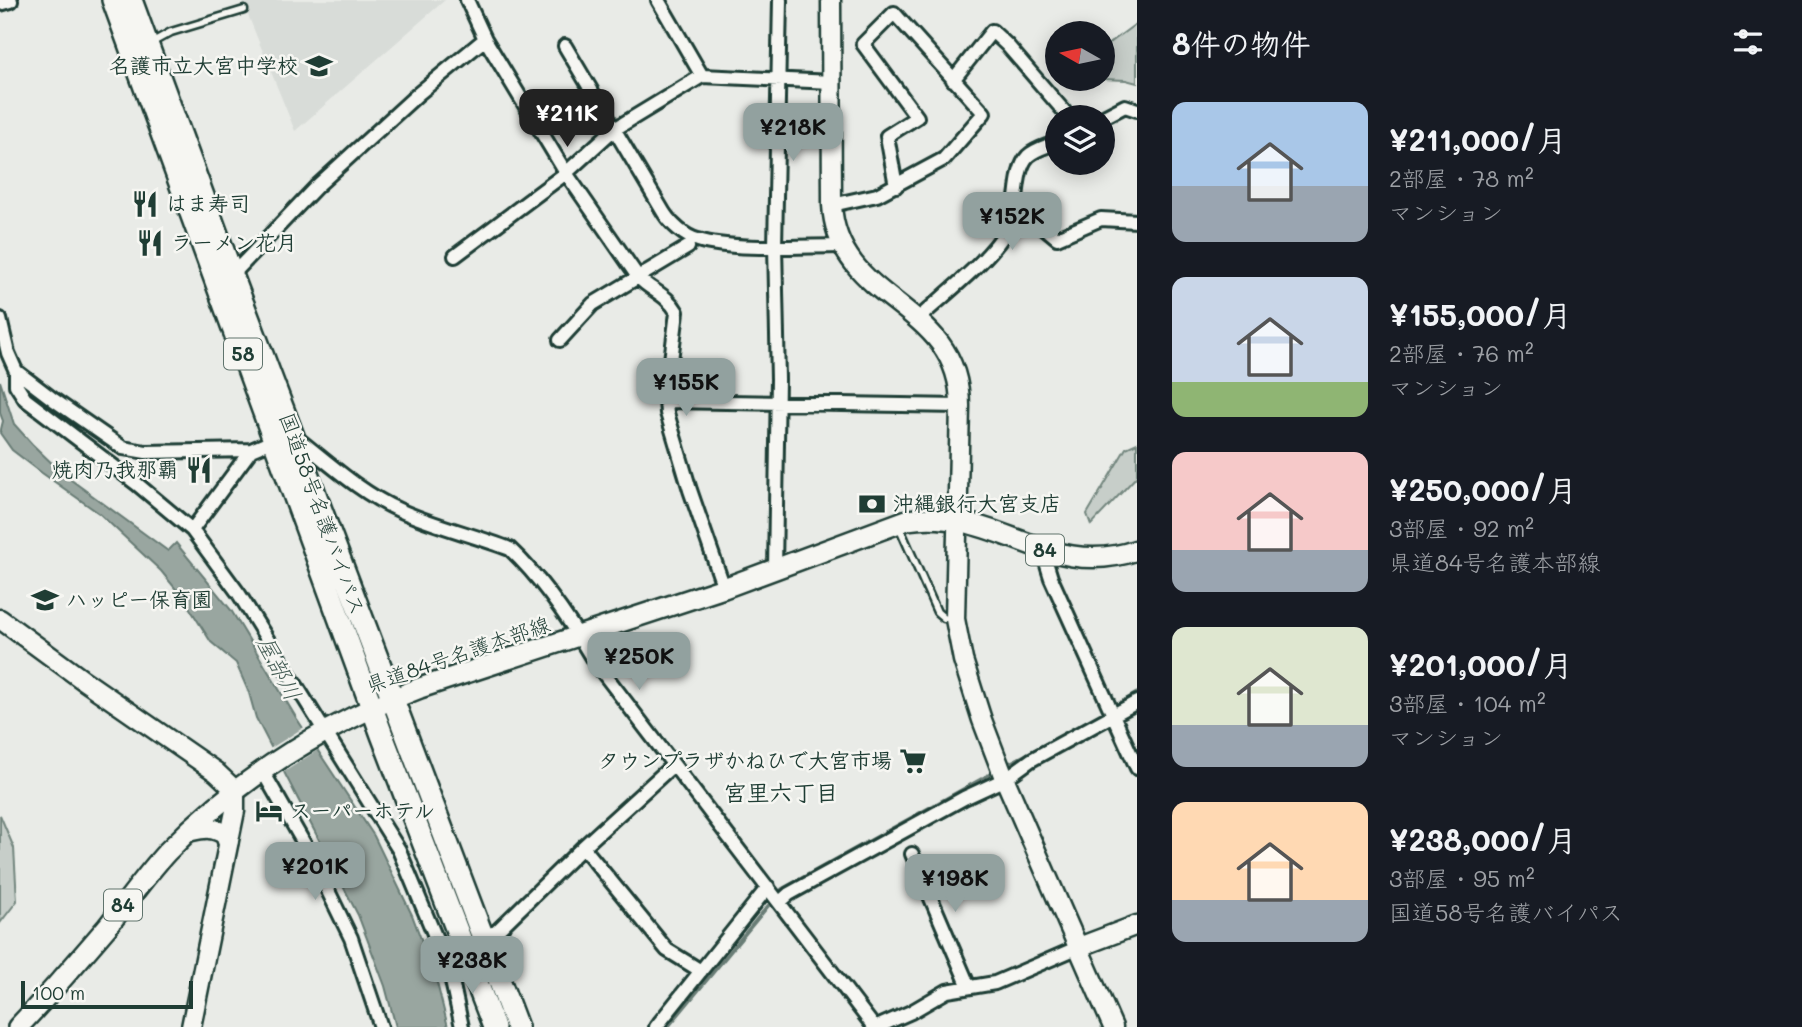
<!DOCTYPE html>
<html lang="ja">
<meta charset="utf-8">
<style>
body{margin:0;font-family:Mali,"Klee One",sans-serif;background:#20242c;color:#f1f3f6;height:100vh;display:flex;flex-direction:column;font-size:26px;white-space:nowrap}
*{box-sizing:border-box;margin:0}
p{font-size:23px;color:#9ea1a6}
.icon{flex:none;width:38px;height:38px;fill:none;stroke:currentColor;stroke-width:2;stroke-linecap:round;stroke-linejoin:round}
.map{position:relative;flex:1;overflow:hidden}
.details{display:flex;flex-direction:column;background:#171b24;width:665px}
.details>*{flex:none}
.needle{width:46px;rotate:279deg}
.tools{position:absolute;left:1045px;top:21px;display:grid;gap:14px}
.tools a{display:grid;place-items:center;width:70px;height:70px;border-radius:50%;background:#171b24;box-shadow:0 4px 18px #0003;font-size:35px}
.scale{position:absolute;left:21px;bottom:18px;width:172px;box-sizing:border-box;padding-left:7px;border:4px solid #1f3d34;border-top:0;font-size:19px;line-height:24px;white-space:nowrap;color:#1f3d34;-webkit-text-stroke:5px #f6f6f2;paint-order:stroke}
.price{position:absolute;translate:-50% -60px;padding:0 16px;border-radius:14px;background:#92a19f;color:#111;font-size:23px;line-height:46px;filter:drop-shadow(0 2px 4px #0008)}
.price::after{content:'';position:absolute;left:50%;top:42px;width:21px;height:16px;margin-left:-10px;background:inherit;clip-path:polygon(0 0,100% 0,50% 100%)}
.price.active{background:#222;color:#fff}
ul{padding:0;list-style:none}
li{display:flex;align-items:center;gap:21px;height:175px;padding:0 35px}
li span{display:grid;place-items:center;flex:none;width:196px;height:140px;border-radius:14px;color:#555}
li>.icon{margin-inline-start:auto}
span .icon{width:84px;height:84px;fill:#fffc;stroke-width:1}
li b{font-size:30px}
h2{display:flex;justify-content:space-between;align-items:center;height:84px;padding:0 35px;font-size:30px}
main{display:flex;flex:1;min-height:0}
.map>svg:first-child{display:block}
.built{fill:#d8dcd8}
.green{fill:#c7cec9;stroke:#73867e;stroke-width:2}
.water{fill:#99a6a0;stroke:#687c75;stroke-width:2}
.pier{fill:#e9ebe7}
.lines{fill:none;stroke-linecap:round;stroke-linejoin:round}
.stream{stroke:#687c75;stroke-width:3.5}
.lane-casing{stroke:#1f3d34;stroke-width:11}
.street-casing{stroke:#1f3d34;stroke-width:18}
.secondary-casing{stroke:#1f3d34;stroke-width:23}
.primary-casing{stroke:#1f3d34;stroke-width:24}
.highway-casing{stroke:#1f3d34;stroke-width:26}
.lane{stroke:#f6f6f2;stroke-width:6}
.street{stroke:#f6f6f2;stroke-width:12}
.secondary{stroke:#f6f6f2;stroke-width:18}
.primary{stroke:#f6f6f2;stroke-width:19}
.highway{stroke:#f6f6f2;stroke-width:21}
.labels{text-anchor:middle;stroke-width:5;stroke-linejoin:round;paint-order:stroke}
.shield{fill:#f6f6f2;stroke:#60746d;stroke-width:2}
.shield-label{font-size:19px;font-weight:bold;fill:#1f3d34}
.poi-label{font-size:21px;font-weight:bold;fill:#1f3d34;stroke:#f6f6f2;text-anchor:start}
.street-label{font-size:21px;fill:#1f3d34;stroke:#f6f6f2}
.water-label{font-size:23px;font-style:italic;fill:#445c54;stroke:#f6f6f2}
.neighbourhood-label{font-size:23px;font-weight:bold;fill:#1f3d34;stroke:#f6f6f2}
</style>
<main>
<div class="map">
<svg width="1137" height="1027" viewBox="0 0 1137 1027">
<rect width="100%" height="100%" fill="#e9ebe7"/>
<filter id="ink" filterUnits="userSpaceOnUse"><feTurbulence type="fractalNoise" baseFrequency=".0143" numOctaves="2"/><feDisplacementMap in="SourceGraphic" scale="14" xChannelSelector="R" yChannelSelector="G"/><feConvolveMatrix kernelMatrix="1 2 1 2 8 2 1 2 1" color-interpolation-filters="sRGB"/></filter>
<g filter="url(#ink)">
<path class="built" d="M 242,0 L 445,0 L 295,131 Z"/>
<path class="green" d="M 1137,23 L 1137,83 L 1126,80 L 1103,79 L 1103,48 Z
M 1137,443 L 1137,476 L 1091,525 L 1087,514 L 1126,448 Z
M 0,815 L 14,848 L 17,901 L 0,923 Z"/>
<path class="water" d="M 0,381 L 14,424 L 32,444 L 63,474 L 168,551 L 176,543 L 231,610 L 297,719 L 374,836 L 412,915 L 436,979 L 448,1027 L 396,1027 L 385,986 L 358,915 L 256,718 L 249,693 L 236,663 L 211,642 L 184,599 L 161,571 L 100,514 L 42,473 L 12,450 L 0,433 L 3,421 L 0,413 Z"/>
<path class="pier" d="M 306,726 L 321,748 L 281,774 L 268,750 Z"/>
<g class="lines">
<path class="stream" d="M 1097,717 L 1137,693
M 1004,766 L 1090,721
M 668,1027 L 782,889 L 994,772"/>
<defs>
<path id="lane" d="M 151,43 L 171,32 L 244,10
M 902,533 L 937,612 L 944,618"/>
<path id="street" d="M 658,0 L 702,76
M 0,4 L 11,1
M 485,39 L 566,173 L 638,277 C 651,291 667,294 677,312 L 666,401 L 667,413 L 690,490 L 724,588
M 565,46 L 664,213 C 671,224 685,237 698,240 C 735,251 801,246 841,246
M 953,80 L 992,31 L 1007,45 L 1069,117
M 1102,118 L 1125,106 L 1137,110
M 1016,204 L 1057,238 L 1101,219 L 1137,221
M 832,205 L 877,195 L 944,159 L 984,113 L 894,13 L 863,44 L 917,117 L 887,136 L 896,186
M 455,256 L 566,173 L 613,130 L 702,76 L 833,82
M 232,275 L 316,187 L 418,94 L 485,39 L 467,0
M 0,319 L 8,353 L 16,371 L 16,385 L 25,399 L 137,484 L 192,530 L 239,594 L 399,850 L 450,972 L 462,1027
M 918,319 C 946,293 990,260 1008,228 C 1020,208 1013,172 1028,156 C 1035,149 1048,146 1057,142
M 560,340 L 593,304 L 688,247
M 16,371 L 54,400 L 123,448 L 146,452 L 251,450 L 275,440
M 666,401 L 960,406
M 298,439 C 330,464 361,493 399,510 C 434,526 474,535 510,549 C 543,580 569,619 592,658 L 874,1027
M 192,530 L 251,450
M 1042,549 L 1051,578 L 1137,768
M 775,570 L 778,379 L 775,246 L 780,0
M 262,770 L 310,854 L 351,938 L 381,1027
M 583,847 L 667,950 L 701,971
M 912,854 L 969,987
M 780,902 L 789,894 L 964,798 L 1005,779 L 1031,760 L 1137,702
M 483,936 L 496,932 L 583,847 L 673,765
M 656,1027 L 768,887
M 877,1027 L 911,1012 L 947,991 L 995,983 L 1079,947"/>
<path id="secondary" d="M 831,0 L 832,205 C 838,306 960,301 960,406 L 955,619 L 963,660 L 982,720 L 1003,775 L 1113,1027
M 0,619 L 83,680 L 216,772 L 235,790 L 235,811 L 191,1027
M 1079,947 L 1137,925"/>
<path id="primary" d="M 190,831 C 204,828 212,826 225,834 L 228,842
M 18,1027 C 49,995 78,961 107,927 C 127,902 145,876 167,852 C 240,777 323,725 420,688 L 724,588 L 907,520 C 996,506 1048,581 1137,550"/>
<path id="highway" d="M 113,0 L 382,735 L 494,1027
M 131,0 L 232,275 L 517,1027"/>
</defs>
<use href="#lane" class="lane-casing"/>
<use href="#street" class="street-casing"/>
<use href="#secondary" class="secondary-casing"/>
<use href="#primary" class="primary-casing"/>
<use href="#highway" class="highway-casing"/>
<use href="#lane" class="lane"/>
<use href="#street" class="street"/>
<use href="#secondary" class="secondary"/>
<use href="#primary" class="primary"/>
<use href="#highway" class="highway"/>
</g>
</g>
<defs>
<symbol id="school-bare" viewBox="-9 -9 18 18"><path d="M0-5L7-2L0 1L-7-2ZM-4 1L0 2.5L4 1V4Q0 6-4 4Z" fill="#1f3d34" stroke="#f6f6f2" stroke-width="2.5" paint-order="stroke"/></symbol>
<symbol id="restaurant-bare" viewBox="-9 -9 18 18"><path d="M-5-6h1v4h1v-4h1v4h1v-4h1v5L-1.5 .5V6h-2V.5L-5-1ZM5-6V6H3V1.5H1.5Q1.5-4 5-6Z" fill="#1f3d34" stroke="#f6f6f2" stroke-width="2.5" paint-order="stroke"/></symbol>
<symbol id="bank-bare" viewBox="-9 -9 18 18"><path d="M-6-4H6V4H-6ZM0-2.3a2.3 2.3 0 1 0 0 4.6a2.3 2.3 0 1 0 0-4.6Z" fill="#1f3d34" stroke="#f6f6f2" stroke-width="2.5" paint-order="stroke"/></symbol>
<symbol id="supermarket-bare" viewBox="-9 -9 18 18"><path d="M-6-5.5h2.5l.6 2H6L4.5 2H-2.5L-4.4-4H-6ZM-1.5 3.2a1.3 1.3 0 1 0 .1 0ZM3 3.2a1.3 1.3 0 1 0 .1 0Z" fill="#1f3d34" stroke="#f6f6f2" stroke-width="2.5" paint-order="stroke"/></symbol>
<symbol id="hotel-bare" viewBox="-9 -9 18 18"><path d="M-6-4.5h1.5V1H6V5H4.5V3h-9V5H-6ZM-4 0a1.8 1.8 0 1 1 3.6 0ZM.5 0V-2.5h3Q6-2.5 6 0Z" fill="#1f3d34" stroke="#f6f6f2" stroke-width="2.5" paint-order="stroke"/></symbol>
</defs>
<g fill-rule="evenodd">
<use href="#school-bare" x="300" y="47" width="38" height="38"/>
<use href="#restaurant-bare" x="126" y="185" width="38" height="38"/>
<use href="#restaurant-bare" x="131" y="224" width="38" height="38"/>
<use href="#restaurant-bare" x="180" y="451" width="38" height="38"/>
<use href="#bank-bare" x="853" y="485" width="38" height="38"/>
<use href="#school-bare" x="26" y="581" width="38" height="38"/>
<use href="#supermarket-bare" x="894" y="742" width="38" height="38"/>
<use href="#hotel-bare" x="250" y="792" width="38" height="38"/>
</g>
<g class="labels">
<g class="shield">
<rect x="224" y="338.5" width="38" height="31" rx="5"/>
<rect x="1026" y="534.5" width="38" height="31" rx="5"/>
<rect x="104" y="889.5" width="38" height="31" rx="5"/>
</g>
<g class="shield-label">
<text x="243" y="361">58</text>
<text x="1045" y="557">84</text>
<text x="123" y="912">84</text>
</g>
<g class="poi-label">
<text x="298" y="73" text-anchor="end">名護市立大宮中学校</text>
<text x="166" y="211">はま寿司</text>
<text x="171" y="250">ラーメン花月</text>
<text x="178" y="477" text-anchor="end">焼肉乃我那覇</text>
<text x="893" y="511">沖縄銀行大宮支店</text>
<text x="66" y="607">ハッピー保育園</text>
<text x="892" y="768" text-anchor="end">タウンプラザかねひで大宮市場</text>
<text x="290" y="818">スーパーホテル</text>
</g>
<g class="street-label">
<text transform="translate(322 514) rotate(70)" y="7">国道58号名護バイパス</text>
<text transform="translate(458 655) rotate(-19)" y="7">県道84号名護本部線</text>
</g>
<g class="water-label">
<text transform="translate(279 668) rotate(63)" y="8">屋部川</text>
</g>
<g class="neighbourhood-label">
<text x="781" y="801">宮里六丁目</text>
</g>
</g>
</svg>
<div class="tools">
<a><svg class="needle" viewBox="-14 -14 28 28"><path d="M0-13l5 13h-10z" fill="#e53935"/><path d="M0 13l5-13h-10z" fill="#9ea1a6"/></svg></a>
<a><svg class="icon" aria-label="layers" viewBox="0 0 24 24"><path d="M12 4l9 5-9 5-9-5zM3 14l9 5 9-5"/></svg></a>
</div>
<div class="scale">100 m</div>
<b class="price active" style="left:567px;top:149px">¥211K</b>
<b class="price" style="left:793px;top:163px">¥218K</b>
<b class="price" style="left:1012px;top:252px">¥152K</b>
<b class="price" style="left:686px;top:418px">¥155K</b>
<b class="price" style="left:639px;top:692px">¥250K</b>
<b class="price" style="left:315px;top:902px">¥201K</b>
<b class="price" style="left:955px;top:914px">¥198K</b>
<b class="price" style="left:472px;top:996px">¥238K</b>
</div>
<section class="details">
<h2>8件の物件<svg class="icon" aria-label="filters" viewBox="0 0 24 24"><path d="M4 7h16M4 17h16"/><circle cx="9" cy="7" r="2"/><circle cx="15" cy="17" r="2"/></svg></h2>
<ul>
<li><span style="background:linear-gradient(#a9c7e8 60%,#9aa5b1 0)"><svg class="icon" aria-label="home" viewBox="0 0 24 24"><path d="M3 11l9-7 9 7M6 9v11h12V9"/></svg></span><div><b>¥211,000/月</b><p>2部屋 · 78 m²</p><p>マンション</p></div></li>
<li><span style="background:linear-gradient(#c9d6e8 75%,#8fb573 0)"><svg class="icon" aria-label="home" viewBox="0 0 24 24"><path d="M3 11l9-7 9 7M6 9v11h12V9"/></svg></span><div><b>¥155,000/月</b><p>2部屋 · 76 m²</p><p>マンション</p></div></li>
<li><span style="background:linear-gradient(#f6c9c9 70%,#9aa5b1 0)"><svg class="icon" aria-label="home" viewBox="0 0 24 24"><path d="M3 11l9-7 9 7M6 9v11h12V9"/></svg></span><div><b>¥250,000/月</b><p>3部屋 · 92 m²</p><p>県道84号名護本部線</p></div></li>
<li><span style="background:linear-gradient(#dfe7d0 70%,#9aa5b1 0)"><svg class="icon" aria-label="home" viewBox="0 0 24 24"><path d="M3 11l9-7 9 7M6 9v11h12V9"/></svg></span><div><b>¥201,000/月</b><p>3部屋 · 104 m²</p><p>マンション</p></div></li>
<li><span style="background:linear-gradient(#ffd9b3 70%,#9aa5b1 0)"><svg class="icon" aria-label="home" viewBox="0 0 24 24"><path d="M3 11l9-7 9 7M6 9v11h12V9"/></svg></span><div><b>¥238,000/月</b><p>3部屋 · 95 m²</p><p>国道58号名護バイパス</p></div></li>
</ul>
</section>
</main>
